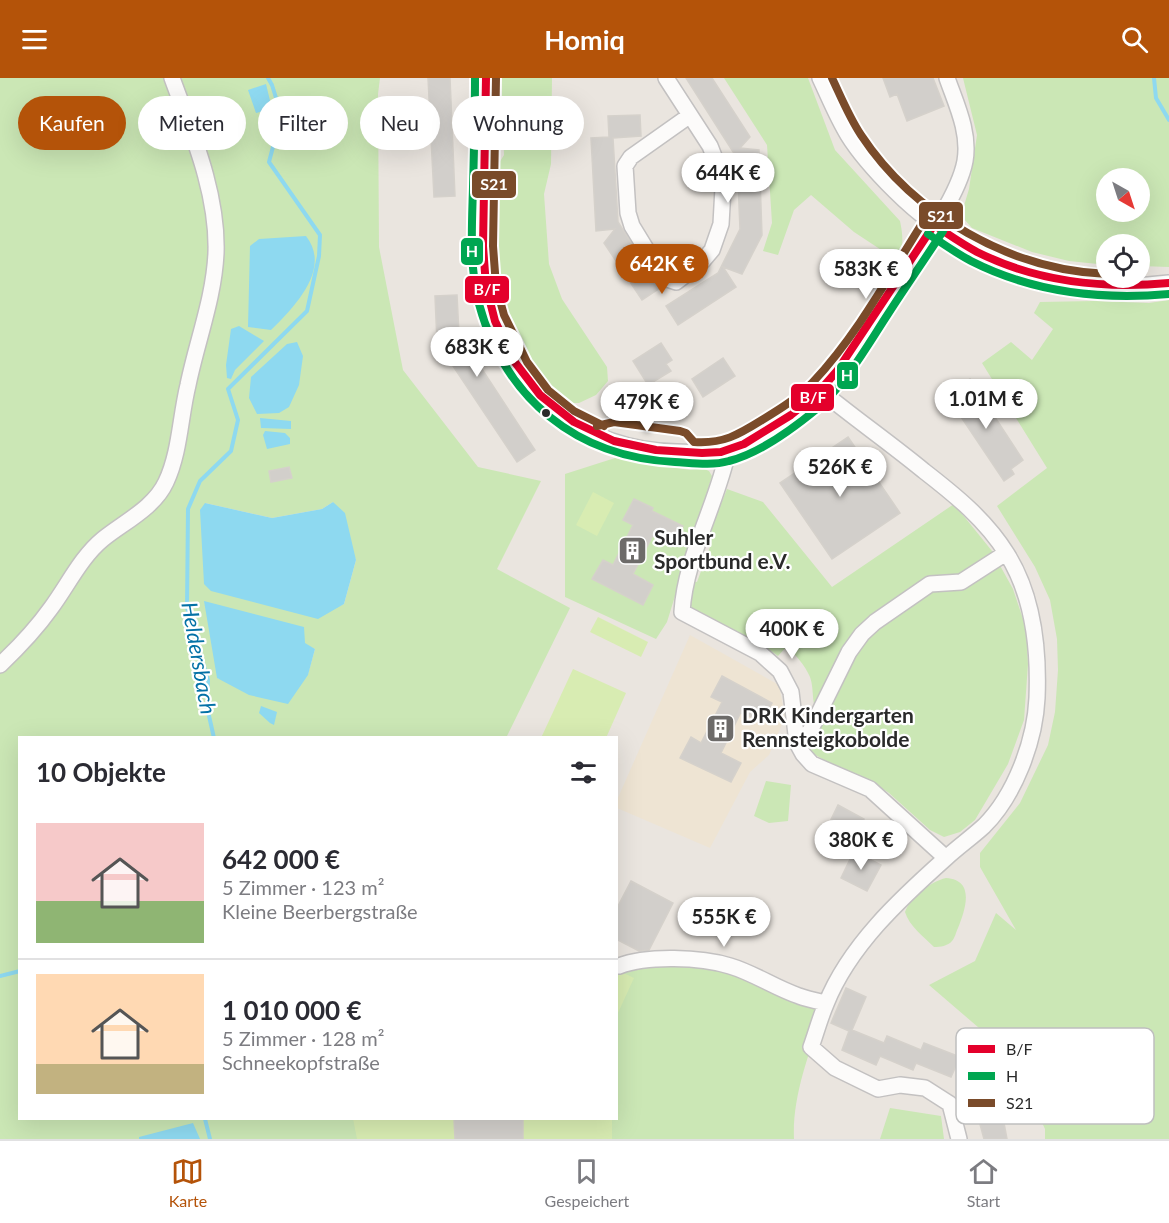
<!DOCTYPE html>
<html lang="de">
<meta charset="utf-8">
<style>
body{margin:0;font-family:Lato,sans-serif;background:#f7f7f7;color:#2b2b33;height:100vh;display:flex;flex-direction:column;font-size:22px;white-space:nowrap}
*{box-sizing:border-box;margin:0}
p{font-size:20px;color:#7c7c81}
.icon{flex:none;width:33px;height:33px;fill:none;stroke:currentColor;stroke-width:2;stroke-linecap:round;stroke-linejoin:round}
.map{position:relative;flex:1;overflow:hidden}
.drawer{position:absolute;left:18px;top:658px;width:600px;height:384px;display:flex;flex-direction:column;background:#fff;border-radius:0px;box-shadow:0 6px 24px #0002}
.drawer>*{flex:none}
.banner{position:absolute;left:18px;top:18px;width:600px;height:54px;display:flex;gap:12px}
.needle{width:39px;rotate:141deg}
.controls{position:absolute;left:1096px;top:90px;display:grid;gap:12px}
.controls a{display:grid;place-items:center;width:54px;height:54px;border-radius:50%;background:#fff;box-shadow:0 6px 24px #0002;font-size:30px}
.price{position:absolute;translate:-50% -51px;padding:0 14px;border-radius:21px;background:#fff;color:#222;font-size:20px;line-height:39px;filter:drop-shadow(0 2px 3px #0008)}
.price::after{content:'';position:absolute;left:50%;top:36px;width:18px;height:14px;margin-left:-9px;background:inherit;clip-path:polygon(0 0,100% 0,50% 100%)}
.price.active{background:#b45309;color:#fff}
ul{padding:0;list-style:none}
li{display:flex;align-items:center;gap:18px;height:150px;padding:0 18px}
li+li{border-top:2px solid #e1e1e2}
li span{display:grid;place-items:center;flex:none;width:168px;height:120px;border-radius:0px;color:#555}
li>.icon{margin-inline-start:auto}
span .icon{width:72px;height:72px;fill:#fffc;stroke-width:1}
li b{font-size:26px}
h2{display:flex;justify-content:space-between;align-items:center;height:72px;padding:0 18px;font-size:26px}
.tag{padding:0 21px;border-radius:27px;background:#fff;box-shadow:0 6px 24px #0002;font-size:21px;line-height:54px}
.tag.active{background:#b45309;color:#fff}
header{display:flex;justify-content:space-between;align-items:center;height:78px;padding:0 18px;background:#b45309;color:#fff;font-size:27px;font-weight:700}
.tab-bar{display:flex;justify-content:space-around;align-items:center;height:84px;border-top:2px solid #e1e1e2;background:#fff;font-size:16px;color:#7c7c81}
.tab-bar a{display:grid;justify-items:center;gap:3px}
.tab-bar .active{color:#b45309}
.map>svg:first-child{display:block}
.education{fill:#eee4d3}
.green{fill:#cbe7b5;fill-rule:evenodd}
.pitch{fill:#d8ecb2}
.water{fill:#8ed9f0}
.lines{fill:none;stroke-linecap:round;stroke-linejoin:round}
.stream{stroke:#8ed9f0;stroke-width:4}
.building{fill:#d2cfcb;stroke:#d5d1cb;stroke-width:1.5}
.minor-casing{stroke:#c3c1c1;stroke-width:18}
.minor{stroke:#fcfbfa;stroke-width:15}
.bus-1-casing{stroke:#fff;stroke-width:12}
.bus-2-casing{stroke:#fff;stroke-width:12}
.bus-3-casing{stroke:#fff;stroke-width:12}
.bus-1{stroke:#e4002b;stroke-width:8}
.bus-2{stroke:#00a651;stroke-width:8}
.bus-3{stroke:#7a4b2a;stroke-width:8}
.bus-dot{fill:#2a2a2a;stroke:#fff;stroke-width:2}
.labels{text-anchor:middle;stroke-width:4.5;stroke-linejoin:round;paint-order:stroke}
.poi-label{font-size:21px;font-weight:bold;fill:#2a2a2a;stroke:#fff;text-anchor:start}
.water-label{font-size:22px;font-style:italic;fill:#0371a6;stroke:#fff}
.key{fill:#fff;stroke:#bfbfbf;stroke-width:1.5}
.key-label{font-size:16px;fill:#2a2a2a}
.line-badge{stroke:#fff;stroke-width:2}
.badge-label{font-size:16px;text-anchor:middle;font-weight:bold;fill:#fff}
</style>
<header><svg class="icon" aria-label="menu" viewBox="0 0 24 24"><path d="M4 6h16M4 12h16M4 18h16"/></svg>Homiq<svg class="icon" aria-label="search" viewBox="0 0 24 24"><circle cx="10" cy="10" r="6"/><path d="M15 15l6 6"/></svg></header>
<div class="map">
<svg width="1169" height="1061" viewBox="0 0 1169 1061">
<rect width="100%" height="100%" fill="#eae5df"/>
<path class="education" d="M 690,557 L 779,607 L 785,639 L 769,677 L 750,694 L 710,770 L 617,730 L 617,722 Z"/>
<path class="green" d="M 0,0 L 380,0 L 378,16 L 379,169 L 403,292 L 478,389 L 541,403 L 497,491 L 570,530 L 506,660 L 20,660 L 20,1041 L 616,1041 L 617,888 L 707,883 L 826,925 C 812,968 792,1015 794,1061 L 0,1061 ZM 333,424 L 356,482 L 344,526 L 333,531 L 205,425 L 272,440 L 322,431 ZM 205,524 L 315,571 L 308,596 L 218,601 Z
M 501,0 L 552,0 L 551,86 L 544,116 L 549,186 L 562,221 L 607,289 L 608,303 L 596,317 L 579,325 L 569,325 L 545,307 L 527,281 L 511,248 L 498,205 L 494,153 L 494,93 L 504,77 Z
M 724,0 L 808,0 L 835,72 L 900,143 C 903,157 904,170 898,183 L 854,154 L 811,117 L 794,132 L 778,177 L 763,173 L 772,145 L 767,67 Z
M 963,0 L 1169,0 L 1169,189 L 1140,188 L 1140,166 L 1107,166 L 1107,187 L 1069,183 L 1032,174 L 972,150 L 964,141 L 963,131 L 969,111 L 977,57 ZM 1107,100 L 1140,100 L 1140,134 L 1107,134 Z
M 1169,222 L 1169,1061 L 1045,1061 L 1045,1051 L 1024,1006 L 1031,981 L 1007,974 L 929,907 L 975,883 L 996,835 L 1016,852 L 980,789 L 980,775 L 1020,725 L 1048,667 L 1055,634 L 1058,592 L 1057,561 L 1050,522 L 1035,489 L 997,428 L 1047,390 L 982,285 L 1011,264 L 1032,282 L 1053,251 L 1034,235 L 1040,224 L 1094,223 L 1149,225 Z
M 615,380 L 690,392 L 702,390 L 709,393 L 712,398 L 667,544 L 656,561 L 565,519 L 565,396 Z
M 727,411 L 763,424 L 832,509 L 954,426 L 992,473 L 1013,511 L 1026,550 L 1028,586 L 1024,642 L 1008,686 L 975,742 L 960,754 L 944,759 L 930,752 L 889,715 L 866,700 L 843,693 L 807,672 L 821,640 C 810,629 815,613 810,599 C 805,587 796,578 787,568 L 778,578 L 764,568 L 700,537 L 692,530 L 686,517 L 692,503 L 697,504 L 711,466 L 706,463 Z
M 766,703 L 791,707 L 788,743 L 769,745 L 754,738 Z
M 946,800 C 976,802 965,832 958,850 C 956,854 955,860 952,863 C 948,868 940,869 934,869 C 924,859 909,848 905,834 C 911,818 930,804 946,800 Z
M 890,1030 L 941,1038 L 944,1061 L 880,1061 Z"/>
<path class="pitch" d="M 593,414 L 614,425 L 597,458 L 576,447 Z
M 598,539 L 648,564 L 641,579 L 590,554 Z
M 573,591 L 626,615 L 606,660 L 541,660 Z
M 617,892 L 634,900 L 617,937 Z
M 353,1041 L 612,1041 L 612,1061 L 357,1061 Z"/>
<path class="water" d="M 266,6 L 272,31 L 256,35 L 248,12 Z
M 276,36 L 280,47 L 262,52 L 260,39 Z
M 306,158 C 332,191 294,229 271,252 L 248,249 L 250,168 L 259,161 Z
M 239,248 L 264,263 L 235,292 L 231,301 L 227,300 L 226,287 L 231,251 Z
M 297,264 L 303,278 L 299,307 L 289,329 L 279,335 L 257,336 L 249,320 L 251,299 L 287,266 Z
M 260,340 L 291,343 L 291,351 L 261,350 Z
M 265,353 L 285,355 L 290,360 L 290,366 L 267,371 L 263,357 Z
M 333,424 L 345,435 L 356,482 L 344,526 L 318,541 L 211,513 L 204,506 L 200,432 L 205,425 L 272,440 L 322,431 Z
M 204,523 L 304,549 L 305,565 L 315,571 L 308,597 L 288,626 L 249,617 L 217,600 Z
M 261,628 L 277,634 L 274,647 L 270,645 L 259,635 Z
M 193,1045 L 200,1061 L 139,1061 L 139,1059 Z"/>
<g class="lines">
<path class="stream" d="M 1154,0 L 1156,20 L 1169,42
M 214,660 L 207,629 L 208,602 L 187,530 L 188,431 L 200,403 L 231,373 L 238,342 L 228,311 L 307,233 L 319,178 L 320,157 L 269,84 L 274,65 L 286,52 L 272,7 L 268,0
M 0,898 L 20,893
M 205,1041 L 210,1061"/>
</g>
<path class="building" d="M 428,0 L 450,0 L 455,118 L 434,119 Z
M 686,0 L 712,0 L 750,59 L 740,70 L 759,72 L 762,157 L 742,196 L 723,189 L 736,209 L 678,247 L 666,228 L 718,195 L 740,151 L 737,80 Z
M 883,0 L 933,0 L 944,28 L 907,43 L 897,16 L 890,19 Z
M 640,37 L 641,58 L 613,60 L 618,144 L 660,210 L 642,222 L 604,165 L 615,151 L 596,153 L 591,60 L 609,59 L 608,38 Z
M 241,45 L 243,54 L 234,57 L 231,48 Z
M 457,217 L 459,256 L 535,372 L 517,384 L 437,264 L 435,218 Z
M 661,265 L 672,282 L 666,286 L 671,293 L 648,307 L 633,283 Z
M 723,280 L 735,298 L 703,319 L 692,301 Z
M 970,301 L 1023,382 L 1011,391 L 1014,396 L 1004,403 L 949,321 L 962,313 L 959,308 Z
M 848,359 L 900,435 L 832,481 L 780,405 Z
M 289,389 L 292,400 L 271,404 L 269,393 Z
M 634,421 L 653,430 L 652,433 L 683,448 L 673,467 L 653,457 L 633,496 L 653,507 L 643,527 L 592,501 L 603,482 L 613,487 L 633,447 L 623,442 Z
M 722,598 L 772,625 L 762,644 L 741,634 L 721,675 L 741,685 L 731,704 L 680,680 L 691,659 L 701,665 L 722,624 L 711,619 Z
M 838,727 L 864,741 L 851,767 L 825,754 Z
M 854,773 L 881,787 L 867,813 L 841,800 Z
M 631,803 L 673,825 L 649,872 L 639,873 L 616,861 L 616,832 Z
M 846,910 L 866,919 L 852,952 L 884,965 L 887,958 L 921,972 L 924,965 L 960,979 L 951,999 L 916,985 L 913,992 L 880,978 L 876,987 L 842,972 L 849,953 L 831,945 Z
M 992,997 L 1004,1045 L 1007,1061 L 984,1061 L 978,1039 L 980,1038 L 970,1002 Z
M 454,1041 L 523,1041 L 523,1061 L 455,1061 Z"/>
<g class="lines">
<defs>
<path id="minor" d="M 486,0 C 485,37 484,74 483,111 C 482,147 480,186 489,222 C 512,315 582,372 677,374 C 700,375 720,377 742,368 C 767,356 800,332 820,313 C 847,285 866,250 888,218 C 910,184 958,122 965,83 C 970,54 956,26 947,0
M 666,0 L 710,68 L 719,91 L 723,110 L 721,146 L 712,172 L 701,185 L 676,204 L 670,202 L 662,197 L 632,148 L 628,135 L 625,88 L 631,79 L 689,38
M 820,0 C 829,19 837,39 848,57 C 861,78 878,96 895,113 C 967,185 1068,218 1169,205
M 820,312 C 854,340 890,365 924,393 C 955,417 986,442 1007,476 C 1034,519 1039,571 1037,620 C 1035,663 1015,717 984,748 C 972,759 958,769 946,780 C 900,821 849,868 826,926 C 820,940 816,955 811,969 L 835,990 L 878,1011 L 900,1007 L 925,1010 L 950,1026 L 959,1061
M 728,373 C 717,426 685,480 682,534 L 760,575 L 780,593 L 791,614 L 797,665 L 803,676 L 812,686 L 870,711 L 946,780
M 0,587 C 19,569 36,551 51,530 C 68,507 81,479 103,461 C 124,444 154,430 166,404 C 180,374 180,340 188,307 C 197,263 214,220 216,175 C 218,115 192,55 172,0
M 797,665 L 810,653 L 849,574 L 862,556 L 875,544 L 930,506 L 961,504 L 1006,475
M 619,888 C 647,877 701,879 730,888 C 754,895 775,910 799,918 C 807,921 817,923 826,925"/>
</defs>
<use href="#minor" class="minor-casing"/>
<use href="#minor" class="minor"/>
<defs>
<path id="bus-1" d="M 486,0 L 483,168 L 486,208 L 495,243 L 514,283 L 540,317 L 574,344 L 614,363 L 656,372 L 702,375 L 721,374 L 744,366 L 791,337 L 816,317 L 837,293 L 934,147
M 934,147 C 948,156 962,166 977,174 C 1037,204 1103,211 1169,205"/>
<path id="bus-2" d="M 475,0 C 475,36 474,72 473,109 C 472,147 469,188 479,226 C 505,321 576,379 675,384 C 693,385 711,388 729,383 C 758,376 795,349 818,330 C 847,304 867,268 888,236 C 906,208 925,181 943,153
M 928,156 C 942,165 956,175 971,183 C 1032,214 1102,222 1169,216"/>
<path id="bus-3" d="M 496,0 L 493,168 L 496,208 L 504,237 L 527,284 L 548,312 L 574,333 L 604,348
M 832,0 C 841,19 849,39 861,57 C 914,137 1010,192 1107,196
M 597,348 L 614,344 L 680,353 L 686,355 L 694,364 C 723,366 738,357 762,342 C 780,331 798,320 813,304 C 858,256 890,196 925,141"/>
</defs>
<use href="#bus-1" class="bus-1-casing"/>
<use href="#bus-2" class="bus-2-casing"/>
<use href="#bus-3" class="bus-3-casing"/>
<use href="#bus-1" class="bus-1"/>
<use href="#bus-2" class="bus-2"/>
<use href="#bus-3" class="bus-3"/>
</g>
<defs>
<symbol id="building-square" viewBox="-11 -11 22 22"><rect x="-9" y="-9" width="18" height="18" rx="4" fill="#6d6b69" stroke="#fff"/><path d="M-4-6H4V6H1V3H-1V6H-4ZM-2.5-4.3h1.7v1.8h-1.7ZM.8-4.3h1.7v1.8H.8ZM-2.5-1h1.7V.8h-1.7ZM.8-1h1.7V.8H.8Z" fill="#fff"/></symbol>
</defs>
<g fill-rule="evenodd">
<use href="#building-square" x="616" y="456" width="33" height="33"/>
<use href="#building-square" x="704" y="634" width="33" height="33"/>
</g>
<circle class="bus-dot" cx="546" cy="335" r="5"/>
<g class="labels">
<g class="poi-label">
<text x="654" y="467">Suhler<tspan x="654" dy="24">Sportbund e.V.</tspan></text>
<text x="742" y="645">DRK Kindergarten<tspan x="742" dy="24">Rennsteigkobolde</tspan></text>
</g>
<g class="water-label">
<text transform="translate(199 580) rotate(80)" y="8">Heldersbach</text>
</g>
</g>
<rect x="956" y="950" width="198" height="96" rx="9" class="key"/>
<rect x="968" y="967" width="27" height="8" fill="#e4002b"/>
<rect x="968" y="994" width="27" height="8" fill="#00a651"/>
<rect x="968" y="1021" width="27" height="8" fill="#7a4b2a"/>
<g class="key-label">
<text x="1006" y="977">B/F</text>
<text x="1006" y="1004">H</text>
<text x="1006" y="1031">S21</text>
</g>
<g class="line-badge">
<rect x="471" y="92" width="46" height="29" rx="6" fill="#7a4b2a"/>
<rect x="918" y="123" width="46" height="29" rx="6" fill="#7a4b2a"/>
<rect x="460" y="159" width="24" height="29" rx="6" fill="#00a651"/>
<rect x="464" y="197" width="46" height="29" rx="6" fill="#e4002b"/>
<rect x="836" y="283" width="23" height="29" rx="6" fill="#00a651"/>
<rect x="790" y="305" width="45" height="29" rx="6" fill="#e4002b"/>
</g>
<g class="badge-label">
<text x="494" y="112">S21</text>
<text x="941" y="144">S21</text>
<text x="472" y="179">H</text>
<text x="487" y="217">B/F</text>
<text x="847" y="303">H</text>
<text x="813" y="325">B/F</text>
</g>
</svg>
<div class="controls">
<a><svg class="needle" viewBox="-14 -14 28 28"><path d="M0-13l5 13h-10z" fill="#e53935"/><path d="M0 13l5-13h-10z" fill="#7c7c81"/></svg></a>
<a><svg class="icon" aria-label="locate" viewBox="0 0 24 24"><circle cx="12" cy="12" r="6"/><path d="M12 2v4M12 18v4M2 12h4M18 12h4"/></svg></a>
</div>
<b class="price" style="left:728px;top:126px">644K €</b>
<b class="price active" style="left:662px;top:217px">642K €</b>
<b class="price" style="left:866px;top:222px">583K €</b>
<b class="price" style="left:477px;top:300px">683K €</b>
<b class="price" style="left:986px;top:352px">1.01M €</b>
<b class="price" style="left:647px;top:355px">479K €</b>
<b class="price" style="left:840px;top:420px">526K €</b>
<b class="price" style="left:792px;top:582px">400K €</b>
<b class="price" style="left:861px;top:793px">380K €</b>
<b class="price" style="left:724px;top:870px">555K €</b>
<div class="banner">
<a class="tag active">Kaufen</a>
<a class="tag">Mieten</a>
<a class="tag">Filter</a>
<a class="tag">Neu</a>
<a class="tag">Wohnung</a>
</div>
<section class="drawer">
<h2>10 Objekte<svg class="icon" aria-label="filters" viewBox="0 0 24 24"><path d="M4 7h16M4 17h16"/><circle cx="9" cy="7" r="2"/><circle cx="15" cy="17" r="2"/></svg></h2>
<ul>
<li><span style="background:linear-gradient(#f6c9c9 65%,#8fb573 0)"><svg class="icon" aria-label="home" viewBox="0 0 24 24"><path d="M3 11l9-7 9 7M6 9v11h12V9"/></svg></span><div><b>642 000 €</b><p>5 Zimmer · 123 m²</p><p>Kleine Beerbergstraße</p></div></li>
<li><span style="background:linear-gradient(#ffd9b3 75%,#c2b280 0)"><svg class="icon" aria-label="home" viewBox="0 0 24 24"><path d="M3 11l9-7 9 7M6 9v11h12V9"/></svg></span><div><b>1 010 000 €</b><p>5 Zimmer · 128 m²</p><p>Schneekopfstraße</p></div></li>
</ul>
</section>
</div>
<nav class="tab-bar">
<a class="active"><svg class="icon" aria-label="map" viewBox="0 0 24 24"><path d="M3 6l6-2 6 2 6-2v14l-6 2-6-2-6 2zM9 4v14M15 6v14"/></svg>Karte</a>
<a><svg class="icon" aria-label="saved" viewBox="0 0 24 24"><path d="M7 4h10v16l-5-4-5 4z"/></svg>Gespeichert</a>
<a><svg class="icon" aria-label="home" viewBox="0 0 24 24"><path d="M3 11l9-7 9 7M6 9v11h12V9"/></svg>Start</a>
</nav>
